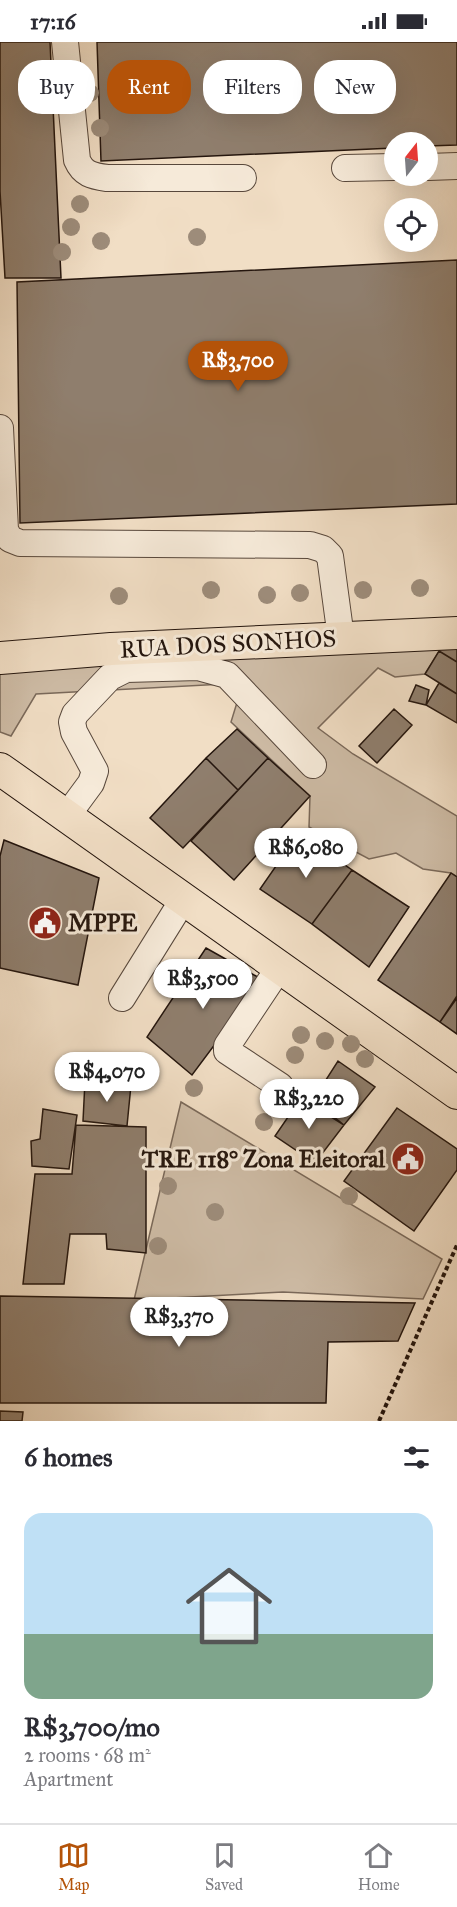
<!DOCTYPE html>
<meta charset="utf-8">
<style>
body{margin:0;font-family:"IM FELL Great Primer",serif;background:#f2f2f3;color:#2b2b33;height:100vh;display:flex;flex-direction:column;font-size:22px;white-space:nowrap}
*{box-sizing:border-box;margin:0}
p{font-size:20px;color:#7c7c81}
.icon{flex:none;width:33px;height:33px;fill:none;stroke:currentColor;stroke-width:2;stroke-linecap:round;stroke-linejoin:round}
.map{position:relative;height:1379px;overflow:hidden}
.side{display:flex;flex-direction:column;background:#fff;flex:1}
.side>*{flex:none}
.hud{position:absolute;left:18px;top:18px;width:422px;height:54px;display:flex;gap:12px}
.needle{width:39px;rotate:17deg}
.tools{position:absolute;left:384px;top:90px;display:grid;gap:12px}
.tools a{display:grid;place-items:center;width:54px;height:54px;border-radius:50%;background:#fff;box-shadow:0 6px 24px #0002;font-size:30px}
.price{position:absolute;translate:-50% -51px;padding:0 14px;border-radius:21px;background:#fff;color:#222;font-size:20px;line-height:39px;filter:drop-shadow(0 2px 3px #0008)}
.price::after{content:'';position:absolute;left:50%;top:36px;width:18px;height:14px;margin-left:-9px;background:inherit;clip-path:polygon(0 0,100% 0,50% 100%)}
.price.selected{background:#b45309;color:#fff}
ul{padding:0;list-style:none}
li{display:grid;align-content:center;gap:12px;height:318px;padding:0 24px}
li+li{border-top:2px solid #e1e1e2}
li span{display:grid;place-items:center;height:186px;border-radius:18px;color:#555}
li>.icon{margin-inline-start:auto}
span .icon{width:108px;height:108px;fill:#fffc;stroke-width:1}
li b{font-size:26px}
h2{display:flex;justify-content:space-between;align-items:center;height:72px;padding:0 24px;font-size:26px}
.chip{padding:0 21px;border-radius:24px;background:#fff;box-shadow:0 6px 24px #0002;font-size:21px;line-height:54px}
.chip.selected{background:#b45309;color:#fff}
.status{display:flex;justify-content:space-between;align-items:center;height:42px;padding:0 30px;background:#fff;direction:ltr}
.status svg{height:16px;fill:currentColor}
.tabs{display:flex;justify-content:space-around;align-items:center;height:84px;border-top:2px solid #e1e1e2;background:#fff;font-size:16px;color:#7c7c81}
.tabs a{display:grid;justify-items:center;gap:3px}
.tabs .selected{color:#b45309}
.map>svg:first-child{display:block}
.green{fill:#cebca6;stroke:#7a695a;stroke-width:1.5}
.building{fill:#8f7e6d;stroke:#25160e;stroke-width:1.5}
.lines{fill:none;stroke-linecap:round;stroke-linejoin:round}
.minor-casing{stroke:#58483c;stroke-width:28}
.major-casing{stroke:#25160e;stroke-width:34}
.path{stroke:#25160e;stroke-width:4;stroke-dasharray:4.5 3;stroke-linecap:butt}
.minor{stroke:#f6ead9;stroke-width:26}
.major{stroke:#f1dec5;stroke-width:32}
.tree{fill:#9d8c7a}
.labels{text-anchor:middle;stroke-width:6;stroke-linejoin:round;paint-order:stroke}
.street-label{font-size:24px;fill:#25160e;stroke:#f6ead9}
.poi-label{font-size:24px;font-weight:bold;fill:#25160e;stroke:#f6ead9;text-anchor:start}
</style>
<div class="status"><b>17:16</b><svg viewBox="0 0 49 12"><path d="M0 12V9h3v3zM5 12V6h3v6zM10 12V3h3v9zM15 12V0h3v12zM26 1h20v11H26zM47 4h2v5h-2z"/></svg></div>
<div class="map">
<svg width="457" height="1379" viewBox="0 0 457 1379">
<rect width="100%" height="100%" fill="#f1dec5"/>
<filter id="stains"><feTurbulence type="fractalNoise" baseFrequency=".00333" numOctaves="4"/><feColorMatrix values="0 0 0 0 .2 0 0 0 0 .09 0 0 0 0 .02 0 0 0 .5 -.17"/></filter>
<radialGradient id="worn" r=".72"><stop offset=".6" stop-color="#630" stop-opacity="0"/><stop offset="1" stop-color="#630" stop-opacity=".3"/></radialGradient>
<path class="green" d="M 447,597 L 425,632 L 395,635 L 378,626 L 318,686 L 353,712 L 457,774 L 457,835 L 451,831 L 423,827 L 396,811 L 369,817 L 309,785 L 310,754 L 231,680 L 243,641 L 36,652 L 11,694 L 0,690 L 0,620 Z
M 181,1060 L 442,1217 L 423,1257 L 283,1250 L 134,1258 Z"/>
<path class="building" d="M 0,0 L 50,0 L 61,236 L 5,236 L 0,149 Z
M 97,0 L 457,0 L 457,103 L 428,104 L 428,100 L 394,100 L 394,106 L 101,119 Z
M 457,218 L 457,462 L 20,481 L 17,240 Z
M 447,597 L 457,603 L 457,620 L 439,609 Z
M 439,609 L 457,620 L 457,652 L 425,632 Z
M 439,641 L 457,652 L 457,681 L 426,663 Z
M 416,643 L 429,648 L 426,663 L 409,659 Z
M 394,667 L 412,683 L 377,721 L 359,704 Z
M 237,687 L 268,716 L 238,748 L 206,716 Z
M 206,716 L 238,748 L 183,806 L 150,776 Z
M 268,716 L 310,754 L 234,838 L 191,799 Z
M 299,791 L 352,828 L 312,882 L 260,847 Z
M 4,798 L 99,836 L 78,943 L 0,926 L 0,814 Z
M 352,828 L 409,865 L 369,925 L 312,882 Z
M 451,831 L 457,835 L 457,954 L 440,980 L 378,938 Z
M 206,906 L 263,938 L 192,1033 L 147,995 Z
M 457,956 L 457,992 L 440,980 Z
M 338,1019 L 375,1045 L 344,1083 L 313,1058 Z
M 85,1039 L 131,1043 L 127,1084 L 83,1079 Z
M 301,1056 L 344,1083 L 315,1121 L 275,1094 Z
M 397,1066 L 457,1107 L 457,1128 L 414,1189 L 344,1139 Z
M 43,1067 L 77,1073 L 69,1127 L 32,1124 L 31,1099 L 40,1097 Z
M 76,1083 L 146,1085 L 146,1211 L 107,1207 L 106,1192 L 70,1192 L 64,1242 L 23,1242 L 35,1132 L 72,1132 Z
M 0,1254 L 415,1261 L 398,1299 L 328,1300 L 326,1361 L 0,1361 Z
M 0,1369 L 23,1370 L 22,1379 L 0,1379 Z"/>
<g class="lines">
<defs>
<path id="minor" d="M 65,0 L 77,118 C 83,132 92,134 107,136 L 243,136
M 428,125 L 457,124
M 345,126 L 394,125
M 0,386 L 5,488 L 10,497 L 20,501 L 310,503 L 323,507 L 330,514 L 341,596
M 66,775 L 91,741 L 95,729 L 74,690 L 72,680 L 75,672 L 110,635 L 126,627 L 198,625 L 227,633 L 313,723
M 279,926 L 227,1004 L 227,1009 L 280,1044
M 122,956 L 183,858"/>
<path id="major" d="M 0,616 L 111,607 L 457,591
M 0,727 L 457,1051"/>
</defs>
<use href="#minor" class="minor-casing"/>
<use href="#major" class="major-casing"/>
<path class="path" d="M 379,1379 L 457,1203"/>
<use href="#minor" class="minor"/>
<use href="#major" class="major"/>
</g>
<g class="tree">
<circle cx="90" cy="51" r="9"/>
<circle cx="100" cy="86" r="9"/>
<circle cx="80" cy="162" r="9"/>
<circle cx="71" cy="185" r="9"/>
<circle cx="197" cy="195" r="9"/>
<circle cx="101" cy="199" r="9"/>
<circle cx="62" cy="210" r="9"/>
<circle cx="420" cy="546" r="9"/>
<circle cx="211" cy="548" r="9"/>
<circle cx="363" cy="548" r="9"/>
<circle cx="300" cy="551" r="9"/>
<circle cx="267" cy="553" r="9"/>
<circle cx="119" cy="554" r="9"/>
<circle cx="301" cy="993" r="9"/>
<circle cx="325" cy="999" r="9"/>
<circle cx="351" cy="1002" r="9"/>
<circle cx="295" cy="1013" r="9"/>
<circle cx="365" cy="1017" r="9"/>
<circle cx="194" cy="1046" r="9"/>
<circle cx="264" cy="1080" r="9"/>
<circle cx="168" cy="1144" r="9"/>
<circle cx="349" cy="1154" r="9"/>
<circle cx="215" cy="1170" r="9"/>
<circle cx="158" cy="1204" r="9"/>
</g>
<defs>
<symbol id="civic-disc" viewBox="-11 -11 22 22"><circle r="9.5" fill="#8f2418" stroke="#f6ead9"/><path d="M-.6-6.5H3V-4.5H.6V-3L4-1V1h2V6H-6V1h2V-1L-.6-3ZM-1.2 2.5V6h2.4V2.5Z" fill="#fff"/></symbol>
</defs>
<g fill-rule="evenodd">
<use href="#civic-disc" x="26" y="862" width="38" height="38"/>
<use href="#civic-disc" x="389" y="1098" width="38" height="38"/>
</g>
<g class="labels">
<g class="street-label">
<text transform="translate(228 602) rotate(-3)" y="8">RUA DOS SONHOS</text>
</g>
<g class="poi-label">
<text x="68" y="889">MPPE</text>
<text x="385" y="1125" text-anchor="end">TRE 118° Zona Eleitoral</text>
</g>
</g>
<rect width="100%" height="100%" filter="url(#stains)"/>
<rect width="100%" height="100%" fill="url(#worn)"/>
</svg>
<div class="tools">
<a><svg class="needle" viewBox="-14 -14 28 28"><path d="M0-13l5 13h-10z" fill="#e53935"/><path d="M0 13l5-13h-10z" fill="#7c7c81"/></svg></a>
<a><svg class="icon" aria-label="locate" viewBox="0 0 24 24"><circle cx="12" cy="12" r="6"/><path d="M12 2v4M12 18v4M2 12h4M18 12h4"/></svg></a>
</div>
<b class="price selected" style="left:238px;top:350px">R$3,700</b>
<b class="price" style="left:306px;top:837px">R$6,080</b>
<b class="price" style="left:203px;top:968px">R$3,500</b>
<b class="price" style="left:107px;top:1061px">R$4,070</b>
<b class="price" style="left:309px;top:1088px">R$3,220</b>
<b class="price" style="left:179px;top:1306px">R$3,370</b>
<div class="hud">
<a class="chip">Buy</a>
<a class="chip selected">Rent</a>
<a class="chip">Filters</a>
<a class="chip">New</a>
</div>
</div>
<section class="side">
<h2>6 homes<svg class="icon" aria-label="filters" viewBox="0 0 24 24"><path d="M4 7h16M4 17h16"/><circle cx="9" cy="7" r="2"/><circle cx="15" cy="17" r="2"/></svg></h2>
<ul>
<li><span style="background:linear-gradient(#bfe0f5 65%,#7fa58c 0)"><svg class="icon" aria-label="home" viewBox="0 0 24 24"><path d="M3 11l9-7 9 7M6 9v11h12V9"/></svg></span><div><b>R$3,700/mo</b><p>2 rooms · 68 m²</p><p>Apartment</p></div></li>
</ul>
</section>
<nav class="tabs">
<a class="selected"><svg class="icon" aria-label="map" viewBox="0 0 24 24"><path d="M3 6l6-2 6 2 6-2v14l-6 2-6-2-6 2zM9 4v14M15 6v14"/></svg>Map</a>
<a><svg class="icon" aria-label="saved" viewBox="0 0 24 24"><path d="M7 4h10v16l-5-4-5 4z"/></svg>Saved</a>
<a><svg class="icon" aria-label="home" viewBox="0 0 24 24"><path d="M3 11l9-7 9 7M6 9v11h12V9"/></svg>Home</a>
</nav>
